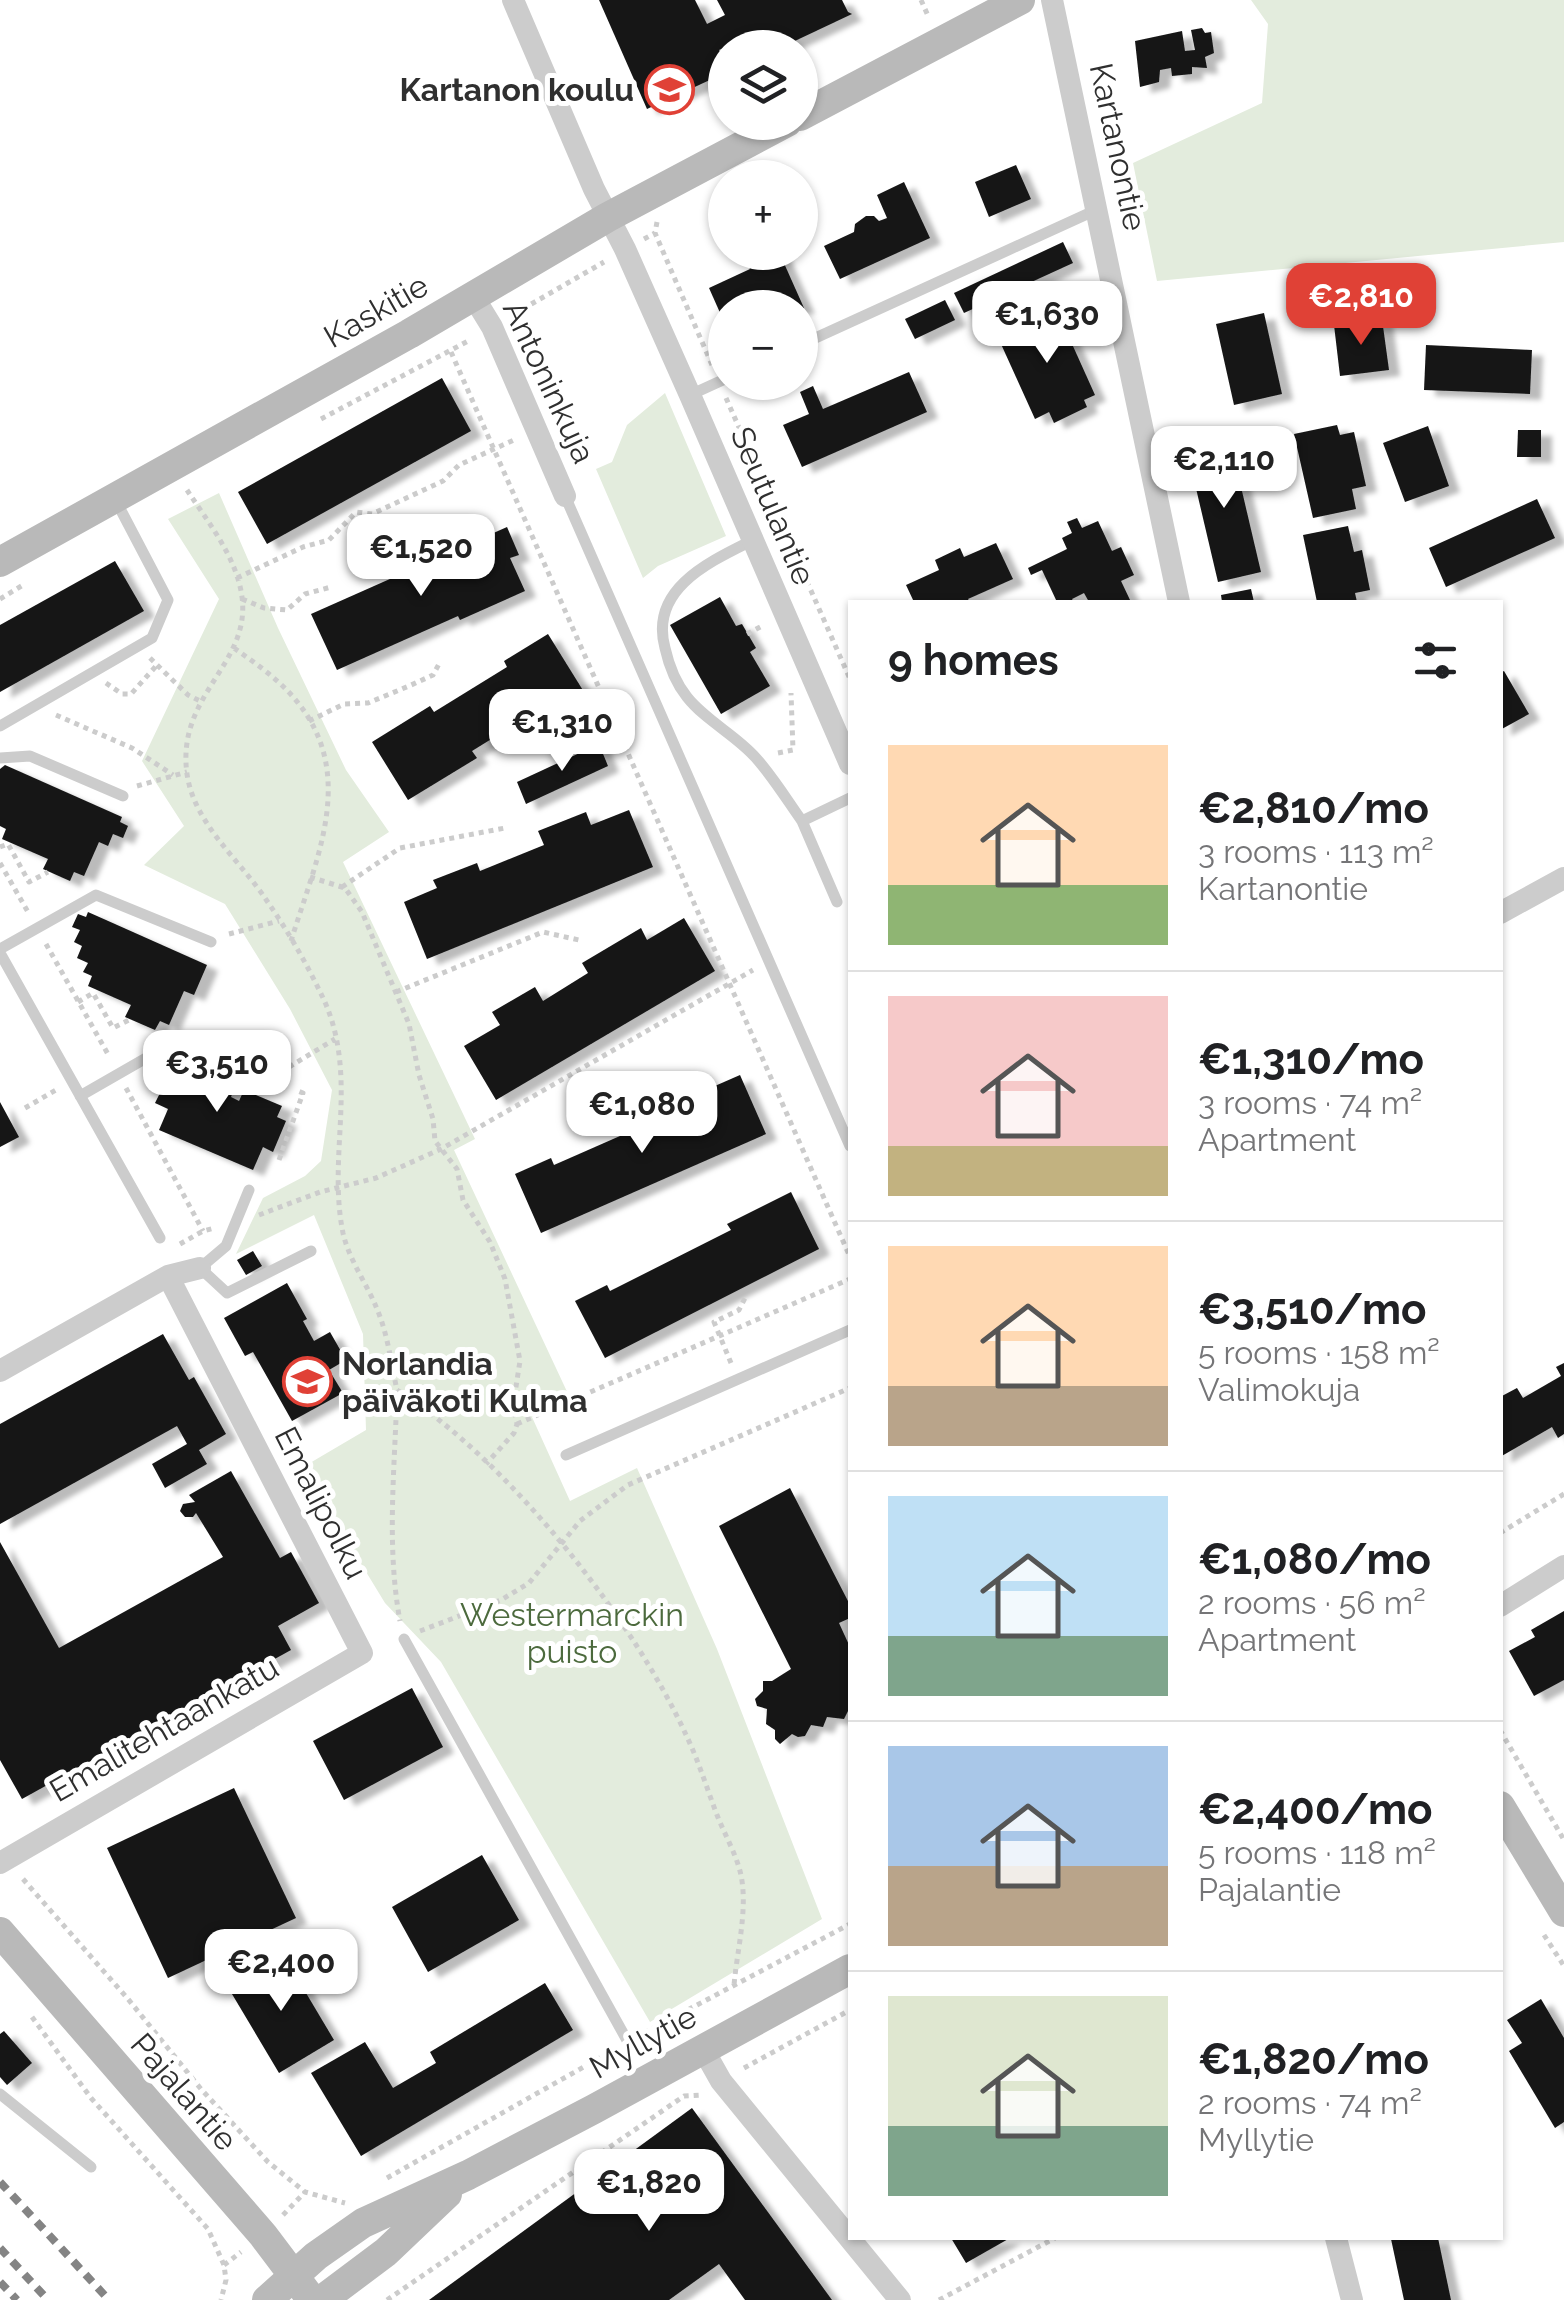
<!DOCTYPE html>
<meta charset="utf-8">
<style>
body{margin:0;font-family:Raleway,sans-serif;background:#f6f6f6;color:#202124;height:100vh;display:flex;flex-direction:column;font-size:38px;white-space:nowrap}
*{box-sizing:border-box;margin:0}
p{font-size:32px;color:#757577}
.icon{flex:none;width:55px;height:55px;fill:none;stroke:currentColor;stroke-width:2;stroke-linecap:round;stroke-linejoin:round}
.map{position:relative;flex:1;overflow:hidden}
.side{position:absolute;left:848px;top:600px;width:655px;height:1640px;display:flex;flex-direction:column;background:#fff;border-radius:0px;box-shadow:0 2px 8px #0004}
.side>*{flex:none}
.fabs{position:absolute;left:708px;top:30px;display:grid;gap:20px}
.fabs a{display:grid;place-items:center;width:110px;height:110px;border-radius:50%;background:#fff;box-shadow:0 2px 8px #0004;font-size:50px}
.price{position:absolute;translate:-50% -85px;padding:0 22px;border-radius:20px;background:#fff;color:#222;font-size:32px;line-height:65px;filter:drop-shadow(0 2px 5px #0008)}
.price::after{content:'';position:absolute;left:50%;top:60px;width:30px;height:22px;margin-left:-15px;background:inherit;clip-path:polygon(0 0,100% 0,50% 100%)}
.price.on{background:#e04136;color:#fff}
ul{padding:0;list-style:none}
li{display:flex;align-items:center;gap:30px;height:250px;padding:0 40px}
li+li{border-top:2px solid #e0e0e0}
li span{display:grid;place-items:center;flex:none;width:280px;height:200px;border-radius:0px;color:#555}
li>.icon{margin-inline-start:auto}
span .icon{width:120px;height:120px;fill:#fffc;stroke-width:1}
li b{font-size:42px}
h2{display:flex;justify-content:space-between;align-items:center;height:120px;padding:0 40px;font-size:42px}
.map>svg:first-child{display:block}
.green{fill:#e3ecdd}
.building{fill:#161616;filter:url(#shadow)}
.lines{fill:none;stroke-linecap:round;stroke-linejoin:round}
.path{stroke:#ccc;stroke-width:5;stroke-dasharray:5 5;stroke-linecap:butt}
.lane{stroke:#ccc;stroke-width:11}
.street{stroke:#ccc;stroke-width:22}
.secondary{stroke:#b9b9b9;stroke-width:30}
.rail{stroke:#848484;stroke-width:8;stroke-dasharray:10 8;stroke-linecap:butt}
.labels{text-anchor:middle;stroke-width:10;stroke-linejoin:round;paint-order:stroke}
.poi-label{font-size:32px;font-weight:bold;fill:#2f2f2f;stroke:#fff;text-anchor:end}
.street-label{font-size:32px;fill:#2f2f2f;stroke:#fff}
.park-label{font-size:32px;fill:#4c6a3d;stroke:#fff}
</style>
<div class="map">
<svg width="1564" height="2300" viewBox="0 0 1564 2300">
<defs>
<filter id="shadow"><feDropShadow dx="11" dy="6" stdDeviation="2.5" flood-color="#0004"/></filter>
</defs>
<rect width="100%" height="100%" fill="#fff"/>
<path class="green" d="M 1251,0 L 1564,0 L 1564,242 L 1157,281 L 1133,163 L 1262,103 L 1268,24 Z
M 665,393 L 726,536 L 658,566 L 643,578 L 596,469 L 612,462 L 627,425 Z
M 219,493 L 278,628 L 346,770 L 389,832 L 343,862 L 475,1139 L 454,1150 L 570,1398 L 532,1417 L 570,1501 L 637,1468 L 717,1649 L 822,1919 L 650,2022 L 441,1662 L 385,1603 L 332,1516 L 298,1470 L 366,1430 L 363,1334 L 314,1215 L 236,1254 L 263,1198 L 305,1176 L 321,1161 L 332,1090 L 290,1009 L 225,904 L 144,865 L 184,826 L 142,761 L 219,599 L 168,519 Z"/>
<path class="building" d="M 599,0 L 695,0 L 707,24 L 725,15 L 717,0 L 842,0 L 848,12 L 852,14 L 780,48 L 741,48 L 738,42 L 719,50 L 725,60 L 725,73 L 647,109 Z
M 1202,28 L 1205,33 L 1211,32 L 1214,53 L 1205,57 L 1207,68 L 1192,67 L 1192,74 L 1172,76 L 1171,68 L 1160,70 L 1159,82 L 1140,87 L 1135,41 L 1182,31 L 1185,51 L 1195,50 L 1191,30 Z
M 1016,165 L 1031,199 L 989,217 L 975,182 Z
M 904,182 L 930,238 L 840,279 L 824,246 L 854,232 L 855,224 L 866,216 L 874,216 L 879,221 L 887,218 L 877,195 Z
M 1063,242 L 1073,263 L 964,313 L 954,293 Z
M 742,252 L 779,252 L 804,308 L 725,308 L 725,324 L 709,288 L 750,269 Z
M 945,300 L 955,320 L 915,339 L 905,319 Z
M 1047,310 L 1051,319 L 1059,315 L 1095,395 L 1084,400 L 1087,407 L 1054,423 L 1049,412 L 1035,419 L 996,333 Z
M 1264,313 L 1282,394 L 1234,405 L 1216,324 Z
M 1382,319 L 1389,370 L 1340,376 L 1334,325 Z
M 1426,345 L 1532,350 L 1530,394 L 1424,390 Z
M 909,372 L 927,412 L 802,467 L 783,425 L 809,414 L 800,392 L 813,386 L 823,409 Z
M 442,378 L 471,431 L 267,544 L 238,492 Z
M 1337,425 L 1340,435 L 1354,432 L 1366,486 L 1352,489 L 1356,509 L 1313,518 L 1294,434 Z
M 1428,426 L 1449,486 L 1405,502 L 1383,443 Z
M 1518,430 L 1541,430 L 1541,457 L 1517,457 Z
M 1230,440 L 1261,572 L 1218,582 L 1187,450 Z
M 1537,499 L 1555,538 L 1446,587 L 1429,548 Z
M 1077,518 L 1082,528 L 1098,521 L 1112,551 L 1121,547 L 1134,575 L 1121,581 L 1131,602 L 1089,602 L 1084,593 L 1072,599 L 1074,602 L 1057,602 L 1042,570 L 1031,575 L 1028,568 L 1067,549 L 1062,538 L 1072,533 L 1067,522 Z
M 1348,526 L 1354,552 L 1362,550 L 1370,590 L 1355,593 L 1357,602 L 1317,602 L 1303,535 Z
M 507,527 L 519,555 L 510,558 L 525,591 L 460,620 L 458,616 L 337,670 L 311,614 Z
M 996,543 L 1013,579 L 968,599 L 970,602 L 914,602 L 906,585 L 939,570 L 935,560 L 960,548 L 964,557 Z
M 115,561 L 144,611 L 0,692 L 0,625 Z
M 1251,589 L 1254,602 L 1222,602 L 1221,595 Z
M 720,597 L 736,626 L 742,624 L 756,648 L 750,652 L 770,686 L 721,714 L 670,625 Z
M 548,634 L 584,692 L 532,724 L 527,717 L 472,751 L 477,758 L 408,800 L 372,742 L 430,706 L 434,712 L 507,667 L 504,661 Z
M 1504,671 L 1529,714 L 1500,730 L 1500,673 Z
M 599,744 L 608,766 L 526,804 L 517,782 Z
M 5,765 L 122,817 L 120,822 L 128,826 L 123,838 L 113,834 L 108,846 L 99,842 L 84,876 L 74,872 L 70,881 L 43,869 L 48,859 L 2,839 L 6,829 L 0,826 L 0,769 Z
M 629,810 L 653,867 L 427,959 L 404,902 L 437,888 L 433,880 L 477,863 L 480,871 L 544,845 L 538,831 L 586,812 L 591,825 Z
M 88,912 L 207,965 L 194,995 L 184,991 L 169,1025 L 160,1021 L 155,1030 L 125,1017 L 131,1005 L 88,986 L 92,976 L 83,972 L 88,963 L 77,958 L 82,946 L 74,942 L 80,930 L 72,927 L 78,914 L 86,917 Z
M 684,918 L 715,971 L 496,1100 L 464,1046 L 500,1025 L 492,1012 L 535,987 L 543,1001 L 588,973 L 582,963 L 641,928 L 647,940 Z
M 169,1059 L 235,1086 L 231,1097 L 239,1101 L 244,1090 L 282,1106 L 277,1117 L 286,1121 L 273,1152 L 263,1147 L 253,1170 L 159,1130 L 168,1109 L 155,1103 L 160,1093 L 155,1092 Z
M 740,1075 L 766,1134 L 541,1233 L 515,1174 L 551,1158 L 554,1165 L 695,1103 L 692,1096 Z
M 0,1102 L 19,1137 L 0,1147 Z
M 791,1192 L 819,1249 L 605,1358 L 575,1301 L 607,1285 L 610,1291 L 731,1230 L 727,1224 Z
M 253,1251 L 262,1266 L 246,1275 L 237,1260 Z
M 287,1283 L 307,1319 L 303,1321 L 314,1341 L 330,1332 L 346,1360 L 329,1370 L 343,1393 L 292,1421 L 253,1352 L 245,1356 L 224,1318 Z
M 163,1334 L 189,1380 L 194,1377 L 226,1434 L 199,1450 L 207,1464 L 165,1488 L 152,1464 L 187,1444 L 177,1426 L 0,1524 L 0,1424 Z
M 1564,1363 L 1564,1434 L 1558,1438 L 1552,1427 L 1500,1457 L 1500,1397 L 1517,1388 L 1523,1398 L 1561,1376 L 1556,1367 Z
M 231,1471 L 280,1558 L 291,1552 L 319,1603 L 278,1626 L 291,1650 L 22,1799 L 0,1760 L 0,1542 L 59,1648 L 223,1557 L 196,1513 L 193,1517 L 185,1517 L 180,1511 L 183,1504 L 195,1502 L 189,1495 Z
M 790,1488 L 850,1605 L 850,1618 L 839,1623 L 850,1647 L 850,1707 L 844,1719 L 827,1717 L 823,1727 L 811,1725 L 805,1736 L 798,1737 L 792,1734 L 780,1744 L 775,1739 L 775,1730 L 766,1724 L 767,1709 L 757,1706 L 755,1699 L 763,1691 L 763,1681 L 772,1681 L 791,1669 L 719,1526 Z
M 1564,1611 L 1564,1680 L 1534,1696 L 1509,1651 L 1535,1637 L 1531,1630 Z
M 412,1688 L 443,1747 L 344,1800 L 313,1741 Z
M 234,1788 L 296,1918 L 168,1978 L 107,1848 Z
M 482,1855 L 519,1920 L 428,1972 L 392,1907 Z
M 284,1956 L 334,2040 L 279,2073 L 229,1989 Z
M 545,1983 L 573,2030 L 361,2156 L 311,2073 L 365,2042 L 393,2088 L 436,2063 L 430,2052 Z
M 1541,1999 L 1564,2038 L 1564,2122 L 1555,2128 L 1509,2051 L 1522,2043 L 1507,2020 Z
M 4,2031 L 32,2063 L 7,2085 L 0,2077 L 0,2034 Z
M 692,2108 L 832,2300 L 745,2300 L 719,2264 L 669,2300 L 429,2300 Z
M 951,2238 L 1010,2238 L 966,2263 Z
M 1399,2238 L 1438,2238 L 1451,2300 L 1404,2300 L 1391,2239 Z"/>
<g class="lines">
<path class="path" d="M 921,0 L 929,18
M 657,222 L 655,233 L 712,365
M 644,239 L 655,233
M 514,314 L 604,262
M 451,352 L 850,1257
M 726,398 L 850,679
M 321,419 L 470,340
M 187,490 C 208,522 237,558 242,597 C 251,665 176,694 187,774 C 194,824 240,860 267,901 C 288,931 308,966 324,1000 C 359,1078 327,1155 343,1233 C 349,1260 367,1284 377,1309 C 388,1335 391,1363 397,1390 C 507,1459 633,1618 687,1737 C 699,1762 707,1789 717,1815 C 724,1833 735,1852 740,1871 C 749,1906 737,1950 734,1985
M 237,578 L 303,547 L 329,540 L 356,512 L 372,514 L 443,481 L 459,465 L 516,439
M 0,599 L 23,585
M 242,599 L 264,608 L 287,610 L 305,594 L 331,587
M 747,634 L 762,626
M 234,648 C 255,663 277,678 294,698 C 359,773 316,859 291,941
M 150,658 L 188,695 L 200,701
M 106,683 L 122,694 L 131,694 L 157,665
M 56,715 L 132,748 L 173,775
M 309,721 L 344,704 L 368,703 L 409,686 L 433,675 L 440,662
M 778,753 L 793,750 L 791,693
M 137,786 L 187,772
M 0,847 L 8,844 L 29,882 L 48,872
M 0,863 L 28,912
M 310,877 L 345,888 L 362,912 L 409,1024 L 419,1075 L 433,1119 L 435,1141 L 457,1169 L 463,1200 L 490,1242 L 505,1279 L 520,1361 L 513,1406 L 517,1424 L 514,1433 L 486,1464
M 342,887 L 400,848 L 505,828
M 229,934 L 279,921
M 46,944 L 109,1056
M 396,992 L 543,932 L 579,940
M 78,1002 L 93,993 L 113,1028 L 131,1019
M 289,1067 L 335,1039
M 126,1088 L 203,1231
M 25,1108 L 56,1090
M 279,1160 L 303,1093 L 298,1091
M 259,1215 L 320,1192 L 376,1178 L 441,1149 L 753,970
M 180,1244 L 203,1231 L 215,1228
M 731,1363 L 714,1322 L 739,1310 L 746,1296
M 397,1390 C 395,1468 386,1545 400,1621
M 517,1424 L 850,1279
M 1500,1533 L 1564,1494
M 420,1631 L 501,1600 L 529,1583 L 580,1521 L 628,1485 L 850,1388
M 1500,1730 L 1564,1840
M 23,1879 L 128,1999 L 201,2089 L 268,2162 L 305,2192 L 345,2203
M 1544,1935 L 1564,1966
M 32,2017 L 91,2098 L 208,2229 L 224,2265 L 226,2280 L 221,2300
M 644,2033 L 850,1924
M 744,2068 L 850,2010
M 387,2178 L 612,2051
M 283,2215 L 305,2192
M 224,2265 L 241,2252
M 387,2300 L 684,2096 L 701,2095
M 939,2300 L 1055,2238"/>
<path class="lane" d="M 800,345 L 1096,210
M 690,395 L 725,379
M 565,496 L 850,1146
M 753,540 C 709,562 649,589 665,648 C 669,666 675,682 687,697 C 706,721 736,735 756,758 C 773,777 787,800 802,821 L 850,798
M 0,726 L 152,638 L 168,600 L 115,499
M 0,758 L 30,756 L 123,796
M 802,821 L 837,902
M 0,949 L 96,895 L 211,942
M 0,953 L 160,1238
M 80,1096 L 181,1038 L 282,1083
M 249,1190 L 226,1246 L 200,1268 L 227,1293 L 311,1251
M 566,1455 L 850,1330
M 404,1639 L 628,2042
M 0,2094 L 91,2167"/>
<path class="street" d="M 513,0 L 594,189 L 625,249 L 690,395 L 850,764
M 1052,0 L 1179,602
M 473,296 L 492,327 L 565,496
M 1500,913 L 1564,878
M 0,1371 L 168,1276 L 200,1268
M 1500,1606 L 1564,1566
M 0,1863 L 362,1653 L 168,1276
M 703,2049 L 721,2081 L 900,2300
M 1336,2238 L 1352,2300"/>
<path class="secondary" d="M 800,116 L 1020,0
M 0,562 L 409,334 L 608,217 L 787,122
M 1500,1806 L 1564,1912
M 0,1932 L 263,2235 L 312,2300
M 267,2300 L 316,2256 L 363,2223 L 468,2175 L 594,2109 L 850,1969
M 322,2300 L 386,2252 L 447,2194"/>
<path class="rail" d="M 0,2182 L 109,2300
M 0,2248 L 48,2300
M 0,2282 L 17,2300"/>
</g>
<defs>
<symbol id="school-ring" viewBox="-11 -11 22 22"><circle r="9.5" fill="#fff" stroke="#e04136" stroke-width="1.5"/><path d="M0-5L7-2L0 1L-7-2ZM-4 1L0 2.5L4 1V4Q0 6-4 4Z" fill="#e04136"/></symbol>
</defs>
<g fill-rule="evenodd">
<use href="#school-ring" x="642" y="62" width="55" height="55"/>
<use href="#school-ring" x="280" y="1354" width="55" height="55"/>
</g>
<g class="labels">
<g class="poi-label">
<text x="634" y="101">Kartanon koulu</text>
<text x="342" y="1375" text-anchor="start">Norlandia<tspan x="342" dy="37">päiväkoti Kulma</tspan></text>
</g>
<g class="street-label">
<text transform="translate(1118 147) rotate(78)" y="11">Kartanontie</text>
<text transform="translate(376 311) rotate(-30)" y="11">Kaskitie</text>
<text transform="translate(549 382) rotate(65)" y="11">Antoninkuja</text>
<text transform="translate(773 506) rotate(67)" y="11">Seutulantie</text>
<text transform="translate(321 1503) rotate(63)" y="11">Emalipolku</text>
<text transform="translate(164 1729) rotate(-30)" y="11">Emalitehtaankatu</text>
<text transform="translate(643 2042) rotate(-29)" y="11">Myllytie</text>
<text transform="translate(184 2092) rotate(49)" y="11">Pajalantie</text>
</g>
<g class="park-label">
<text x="572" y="1626">Westermarckin<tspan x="572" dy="37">puisto</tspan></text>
</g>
</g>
</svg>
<div class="fabs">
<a><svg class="icon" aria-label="layers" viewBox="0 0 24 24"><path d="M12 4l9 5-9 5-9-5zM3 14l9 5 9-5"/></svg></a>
<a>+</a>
<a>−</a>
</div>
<b class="price on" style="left:1361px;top:348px">€2,810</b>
<b class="price" style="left:1047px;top:366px">€1,630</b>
<b class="price" style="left:1224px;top:511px">€2,110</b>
<b class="price" style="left:421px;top:599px">€1,520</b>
<b class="price" style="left:562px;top:774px">€1,310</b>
<b class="price" style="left:217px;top:1115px">€3,510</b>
<b class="price" style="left:642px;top:1156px">€1,080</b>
<b class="price" style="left:281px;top:2014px">€2,400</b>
<b class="price" style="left:649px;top:2234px">€1,820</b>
<section class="side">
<h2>9 homes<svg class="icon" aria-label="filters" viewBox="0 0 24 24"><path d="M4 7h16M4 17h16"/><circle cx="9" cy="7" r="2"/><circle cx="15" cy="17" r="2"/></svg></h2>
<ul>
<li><span style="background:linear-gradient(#ffd9b3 70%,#8fb573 0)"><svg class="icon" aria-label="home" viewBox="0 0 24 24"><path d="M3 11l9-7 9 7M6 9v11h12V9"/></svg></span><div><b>€2,810/mo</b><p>3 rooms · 113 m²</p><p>Kartanontie</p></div></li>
<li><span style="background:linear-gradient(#f6c9c9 75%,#c2b280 0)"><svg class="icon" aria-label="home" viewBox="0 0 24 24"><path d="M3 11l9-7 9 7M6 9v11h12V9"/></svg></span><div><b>€1,310/mo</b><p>3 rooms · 74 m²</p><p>Apartment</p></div></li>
<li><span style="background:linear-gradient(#ffd9b3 70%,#b9a48a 0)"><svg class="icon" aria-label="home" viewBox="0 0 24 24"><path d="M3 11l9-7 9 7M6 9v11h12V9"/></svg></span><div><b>€3,510/mo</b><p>5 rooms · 158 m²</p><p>Valimokuja</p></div></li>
<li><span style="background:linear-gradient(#bfe0f5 70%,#7fa58c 0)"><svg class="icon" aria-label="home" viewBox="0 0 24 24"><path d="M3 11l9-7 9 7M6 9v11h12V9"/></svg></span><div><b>€1,080/mo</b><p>2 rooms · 56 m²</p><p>Apartment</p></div></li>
<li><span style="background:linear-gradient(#a9c7e8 60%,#b9a48a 0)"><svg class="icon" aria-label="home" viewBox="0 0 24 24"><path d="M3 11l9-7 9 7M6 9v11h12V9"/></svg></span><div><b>€2,400/mo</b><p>5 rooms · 118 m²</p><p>Pajalantie</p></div></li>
<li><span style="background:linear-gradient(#dfe7d0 65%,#7fa58c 0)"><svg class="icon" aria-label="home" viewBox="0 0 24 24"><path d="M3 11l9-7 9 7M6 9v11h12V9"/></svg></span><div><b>€1,820/mo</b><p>2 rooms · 74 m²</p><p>Myllytie</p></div></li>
</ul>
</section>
</div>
